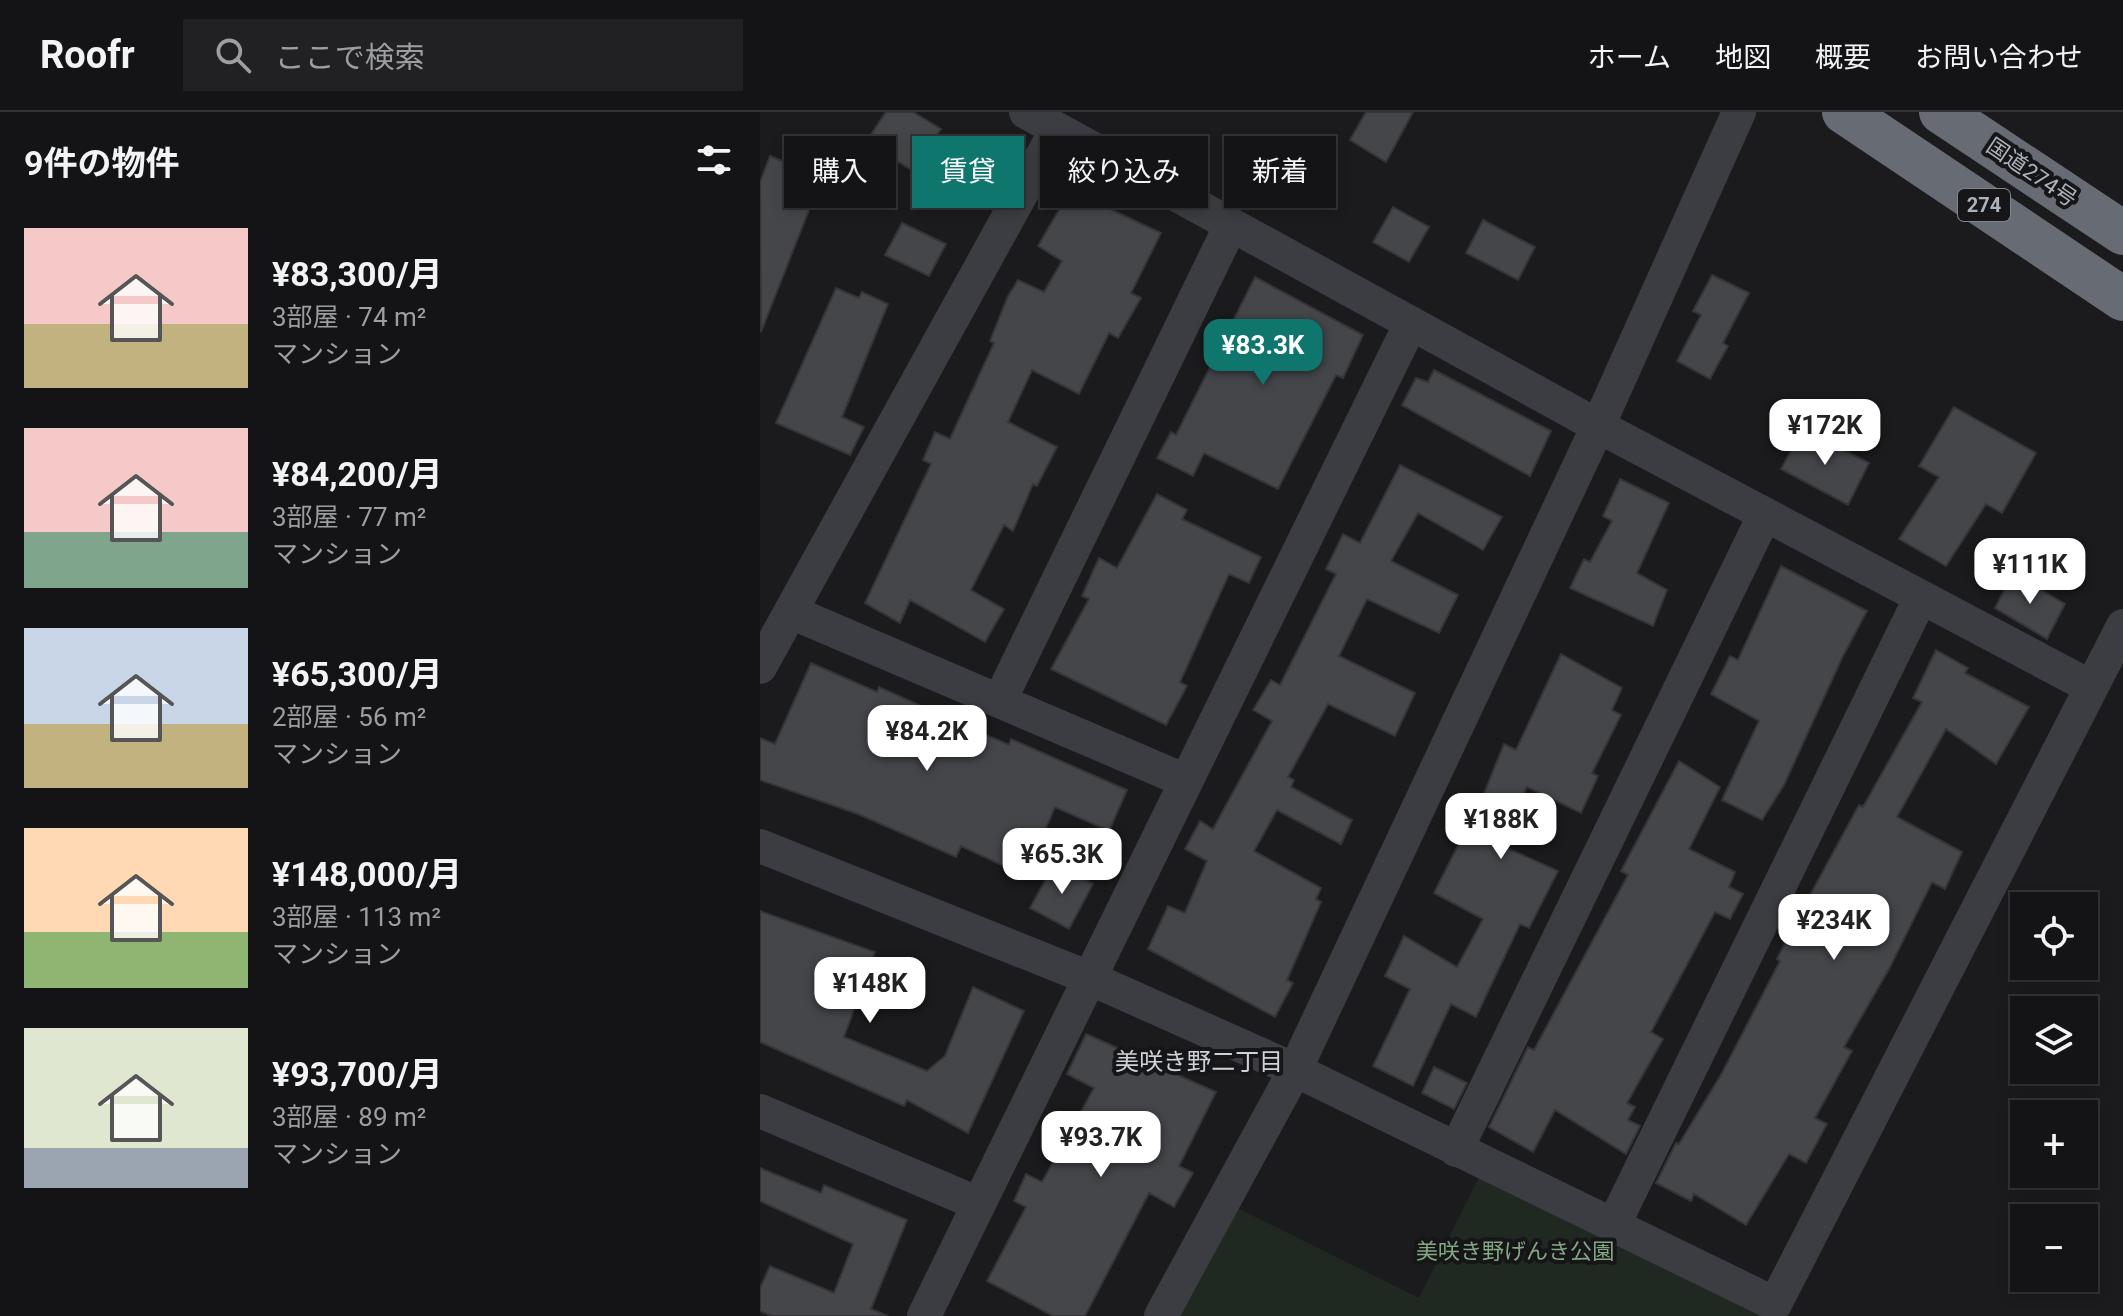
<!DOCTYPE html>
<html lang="ja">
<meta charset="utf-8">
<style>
body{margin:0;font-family:Roboto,"Noto Sans JP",sans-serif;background:#212123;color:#f1f3f6;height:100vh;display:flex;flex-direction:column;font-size:30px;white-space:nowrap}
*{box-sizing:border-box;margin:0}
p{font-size:26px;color:#9d9ea1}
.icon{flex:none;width:44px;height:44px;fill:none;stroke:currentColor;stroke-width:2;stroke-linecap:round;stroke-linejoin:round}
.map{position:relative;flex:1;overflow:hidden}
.sheet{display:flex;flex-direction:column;background:#141416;width:760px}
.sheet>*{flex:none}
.guide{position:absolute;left:24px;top:24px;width:760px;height:72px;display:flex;gap:16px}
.buttons{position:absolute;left:1250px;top:780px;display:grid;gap:16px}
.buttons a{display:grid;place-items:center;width:88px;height:88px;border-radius:0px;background:#141416;box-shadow:0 4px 12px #0003,0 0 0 2px #333335;font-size:40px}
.price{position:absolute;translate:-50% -68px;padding:0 18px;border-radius:16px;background:#fff;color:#222;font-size:26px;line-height:52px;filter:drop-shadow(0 2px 4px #0008)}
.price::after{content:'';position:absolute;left:50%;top:48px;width:24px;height:18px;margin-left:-12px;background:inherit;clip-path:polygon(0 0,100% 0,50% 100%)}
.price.selected{background:#0f766e;color:#fff}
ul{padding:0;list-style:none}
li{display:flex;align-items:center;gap:24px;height:200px;padding:0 24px}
li span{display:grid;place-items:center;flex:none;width:224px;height:160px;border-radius:0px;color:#555}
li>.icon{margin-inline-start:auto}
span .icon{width:96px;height:96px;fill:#fffc;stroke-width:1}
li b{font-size:34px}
h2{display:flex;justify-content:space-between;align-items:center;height:96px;padding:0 24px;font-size:34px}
.chip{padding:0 28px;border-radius:0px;background:#141416;box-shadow:0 4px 12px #0003,0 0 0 2px #333335;font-size:28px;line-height:72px}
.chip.selected{background:#0f766e;color:#fff}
header{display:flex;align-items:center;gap:48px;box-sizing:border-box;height:112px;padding:0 40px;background:#141416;border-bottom:2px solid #333335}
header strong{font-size:38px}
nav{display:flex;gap:44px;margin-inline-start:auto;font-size:28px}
.search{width:560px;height:72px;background:#212123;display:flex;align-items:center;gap:20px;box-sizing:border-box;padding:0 28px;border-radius:0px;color:#9d9ea1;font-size:30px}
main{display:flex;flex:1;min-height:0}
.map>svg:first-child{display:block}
.green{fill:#202921}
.building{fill:#45464a;stroke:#353539;stroke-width:2}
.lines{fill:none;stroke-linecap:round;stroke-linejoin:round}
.street{stroke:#3c3d42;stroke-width:34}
.highway{stroke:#676b73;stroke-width:44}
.labels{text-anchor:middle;stroke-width:8;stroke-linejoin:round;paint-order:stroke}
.shield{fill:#161618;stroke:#80848c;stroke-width:2}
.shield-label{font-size:20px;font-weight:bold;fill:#adb3bd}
.street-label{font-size:22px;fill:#adb3bd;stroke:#161618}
.park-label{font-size:22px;fill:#84a884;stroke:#161618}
.neighbourhood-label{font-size:24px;fill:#ced2d8;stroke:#161618}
</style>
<header>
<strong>Roofr</strong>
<div class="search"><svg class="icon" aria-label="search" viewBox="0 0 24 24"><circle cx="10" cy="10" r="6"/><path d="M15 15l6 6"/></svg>ここで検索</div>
<nav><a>ホーム</a><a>地図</a><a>概要</a><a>お問い合わせ</a></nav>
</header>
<main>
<section class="sheet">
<h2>9件の物件<svg class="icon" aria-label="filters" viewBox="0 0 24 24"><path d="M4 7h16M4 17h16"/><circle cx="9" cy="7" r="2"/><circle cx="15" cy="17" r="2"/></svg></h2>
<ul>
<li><span style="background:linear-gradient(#f6c9c9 60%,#c2b280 0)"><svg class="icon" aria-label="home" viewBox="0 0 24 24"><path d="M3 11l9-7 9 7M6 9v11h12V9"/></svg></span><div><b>¥83,300/月</b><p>3部屋 · 74 m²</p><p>マンション</p></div></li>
<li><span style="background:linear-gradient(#f6c9c9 65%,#7fa58c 0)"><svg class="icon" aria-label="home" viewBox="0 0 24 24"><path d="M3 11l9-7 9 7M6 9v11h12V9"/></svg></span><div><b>¥84,200/月</b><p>3部屋 · 77 m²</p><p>マンション</p></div></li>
<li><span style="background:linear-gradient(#c9d6e8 60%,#c2b280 0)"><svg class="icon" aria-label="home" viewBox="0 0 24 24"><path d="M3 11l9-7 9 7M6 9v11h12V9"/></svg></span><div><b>¥65,300/月</b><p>2部屋 · 56 m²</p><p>マンション</p></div></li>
<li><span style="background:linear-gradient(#ffd9b3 65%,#8fb573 0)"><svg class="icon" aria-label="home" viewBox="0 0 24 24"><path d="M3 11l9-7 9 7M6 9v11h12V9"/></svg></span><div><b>¥148,000/月</b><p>3部屋 · 113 m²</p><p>マンション</p></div></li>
<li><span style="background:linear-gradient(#dfe7d0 75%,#9aa5b1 0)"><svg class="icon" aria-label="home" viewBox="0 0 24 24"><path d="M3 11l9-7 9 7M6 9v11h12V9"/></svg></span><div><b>¥93,700/月</b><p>3部屋 · 89 m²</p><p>マンション</p></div></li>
</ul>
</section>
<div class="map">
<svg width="1363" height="1204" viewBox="0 0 1363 1204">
<rect width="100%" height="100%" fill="#1b1b1d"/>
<path class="green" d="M 723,1057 L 1010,1204 L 401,1204 L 465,1090 L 659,1186 Z"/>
<path class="building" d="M 126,0 L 153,0 L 181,17 L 176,24 L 225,51 L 204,90 L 106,30 Z
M 606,0 L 653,0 L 626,50 L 590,28 Z
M 10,44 L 62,65 L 1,220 L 0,70 Z
M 300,60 L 354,88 L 350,97 L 401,121 L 371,181 L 381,186 L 358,226 L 349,221 L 319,282 L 272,258 L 248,310 L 297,335 L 277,374 L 273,372 L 253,419 L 244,413 L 211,478 L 244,497 L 225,530 L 150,488 L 140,511 L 105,491 L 171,352 L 163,348 L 175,320 L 190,327 L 234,231 L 230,229 L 248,184 L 258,168 L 284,180 L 302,149 L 278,134 L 300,96 L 284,87 Z
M 633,95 L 669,115 L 649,150 L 613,130 Z
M 723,108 L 775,135 L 758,168 L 706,141 Z
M 142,111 L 186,132 L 169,164 L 125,143 Z
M 952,163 L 989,181 L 963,231 L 968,234 L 950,267 L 917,249 L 941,203 L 933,199 Z
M 495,165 L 603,223 L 583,266 L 576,263 L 518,377 L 444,341 L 433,364 L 397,346 L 411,320 L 416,323 Z
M 76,176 L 99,186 L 102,180 L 128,192 L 82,305 L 104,315 L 90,343 L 16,311 Z
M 674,258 L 791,319 L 770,364 L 642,293 L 656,266 L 668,270 Z
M 1194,295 L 1276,341 L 1242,401 L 1226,392 L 1186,454 L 1139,427 L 1179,365 L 1159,354 Z
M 1043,317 L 1109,351 L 1088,393 L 1021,357 Z
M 640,353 L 742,405 L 723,438 L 658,401 L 631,449 L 698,483 L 679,521 L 607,487 L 579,544 L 655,581 L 635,624 L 568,592 L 528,665 L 534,668 L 531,675 L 592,708 L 581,732 L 517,698 L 494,739 L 561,776 L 556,787 L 561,790 L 527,868 L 533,871 L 515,905 L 388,837 L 408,794 L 425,801 L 447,749 L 425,737 L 440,709 L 453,717 L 512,609 L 493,598 L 511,568 L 520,573 L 576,462 L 566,457 L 583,422 L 600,431 Z
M 860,367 L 909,391 L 877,461 L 907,478 L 893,514 L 810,476 L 824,447 L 830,450 L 852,409 L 843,404 Z
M 397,382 L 427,398 L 422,407 L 501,445 L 489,471 L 469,462 L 420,570 L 427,574 L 406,613 L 291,557 L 329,487 L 322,484 L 339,446 L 357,456 Z
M 1021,454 L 1107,499 L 1082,546 L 1024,673 L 1002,708 L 962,688 L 999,609 L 951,582 L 970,544 L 978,548 Z
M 1253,461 L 1305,492 L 1287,527 L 1235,496 Z
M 1176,538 L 1208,556 L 1205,561 L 1269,595 L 1236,652 L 1186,617 L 1137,705 L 1202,740 L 1185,777 L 1172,770 L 1129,857 L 1084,935 L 1092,939 L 1055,1006 L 1067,1012 L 1046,1051 L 1029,1042 L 986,1113 L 934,1082 L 931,1089 L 896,1071 L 916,1031 L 919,1032 L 962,961 L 1020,849 L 1017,847 L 1037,807 L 1099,693 L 1103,695 L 1162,590 L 1153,586 Z
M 801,542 L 862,576 L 852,598 L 861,603 L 832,661 L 838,664 L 821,701 L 767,675 L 740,733 L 798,759 L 769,816 L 760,812 L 716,905 L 691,892 L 653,974 L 613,954 L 650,877 L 625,864 L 644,824 L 697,855 L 723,807 L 674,781 L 723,684 L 744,632 L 756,638 Z
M 51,551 L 117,580 L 119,575 L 249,633 L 251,627 L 367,678 L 349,719 L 295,695 L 265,764 L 201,734 L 196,745 L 98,702 L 0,668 L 0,626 L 15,632 Z
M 919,649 L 960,675 L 929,737 L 975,760 L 969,775 L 983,782 L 970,807 L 955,800 L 891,920 L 903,927 L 867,991 L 875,995 L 868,1008 L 880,1014 L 866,1042 L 795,998 L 773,1040 L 729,1015 L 768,935 L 774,938 L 868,763 L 861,759 Z
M 294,752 L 333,772 L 309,817 L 270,796 Z
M 0,799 L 115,840 L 84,925 L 167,959 L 185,944 L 213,875 L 264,899 L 208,1021 L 147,988 L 144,994 L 0,930 Z
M 326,922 L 456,980 L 419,1054 L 433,1061 L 414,1095 L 389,1081 L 325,1204 L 293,1204 L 227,1169 L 266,1095 L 254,1089 L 266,1062 L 282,1070 L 334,976 L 307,962 Z
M 674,955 L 707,971 L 694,997 L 662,981 Z
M 0,1056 L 61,1081 L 64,1073 L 147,1108 L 111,1197 L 128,1204 L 11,1204 L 0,1199 L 0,1176 L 10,1154 L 74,1181 L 93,1132 L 0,1089 Z"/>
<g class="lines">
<path class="street" d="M 266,0 L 838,314 L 1331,575
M 31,500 L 426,669
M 0,555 L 297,17
M 240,588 L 471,113
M 0,734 L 327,865 L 535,958 L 1015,1192 L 1363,514
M 0,999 L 219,1092
M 696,1038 L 1005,402
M 853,1114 L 1161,485
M 164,1204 L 651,211
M 401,1204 L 535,958 L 838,314 L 979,0"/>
<path class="highway" d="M 1084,0 L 1363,187
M 1181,0 L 1363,121"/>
</g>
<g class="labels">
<rect class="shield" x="1198" y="77" width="52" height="32" rx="6"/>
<g class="shield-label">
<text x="1224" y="100">274</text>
</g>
<g class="street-label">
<text transform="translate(1272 60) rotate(34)" y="8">国道274号</text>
</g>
<g class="park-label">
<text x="755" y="1147">美咲き野げんき公園</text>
</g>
<g class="neighbourhood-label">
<text x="439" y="958">美咲き野二丁目</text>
</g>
</g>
</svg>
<div class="buttons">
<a><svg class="icon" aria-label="locate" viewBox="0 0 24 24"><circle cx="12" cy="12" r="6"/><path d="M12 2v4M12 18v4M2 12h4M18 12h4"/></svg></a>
<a><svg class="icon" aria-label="layers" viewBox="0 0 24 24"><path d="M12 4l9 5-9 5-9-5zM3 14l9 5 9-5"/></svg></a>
<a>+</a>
<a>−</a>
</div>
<b class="price selected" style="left:503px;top:275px">¥83.3K</b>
<b class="price" style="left:1065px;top:355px">¥172K</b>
<b class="price" style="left:1270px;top:494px">¥111K</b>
<b class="price" style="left:167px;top:661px">¥84.2K</b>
<b class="price" style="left:741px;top:749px">¥188K</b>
<b class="price" style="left:302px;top:784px">¥65.3K</b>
<b class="price" style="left:1074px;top:850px">¥234K</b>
<b class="price" style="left:110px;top:913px">¥148K</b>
<b class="price" style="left:341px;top:1067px">¥93.7K</b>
<div class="guide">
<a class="chip">購入</a>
<a class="chip selected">賃貸</a>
<a class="chip">絞り込み</a>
<a class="chip">新着</a>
</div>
</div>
</main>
